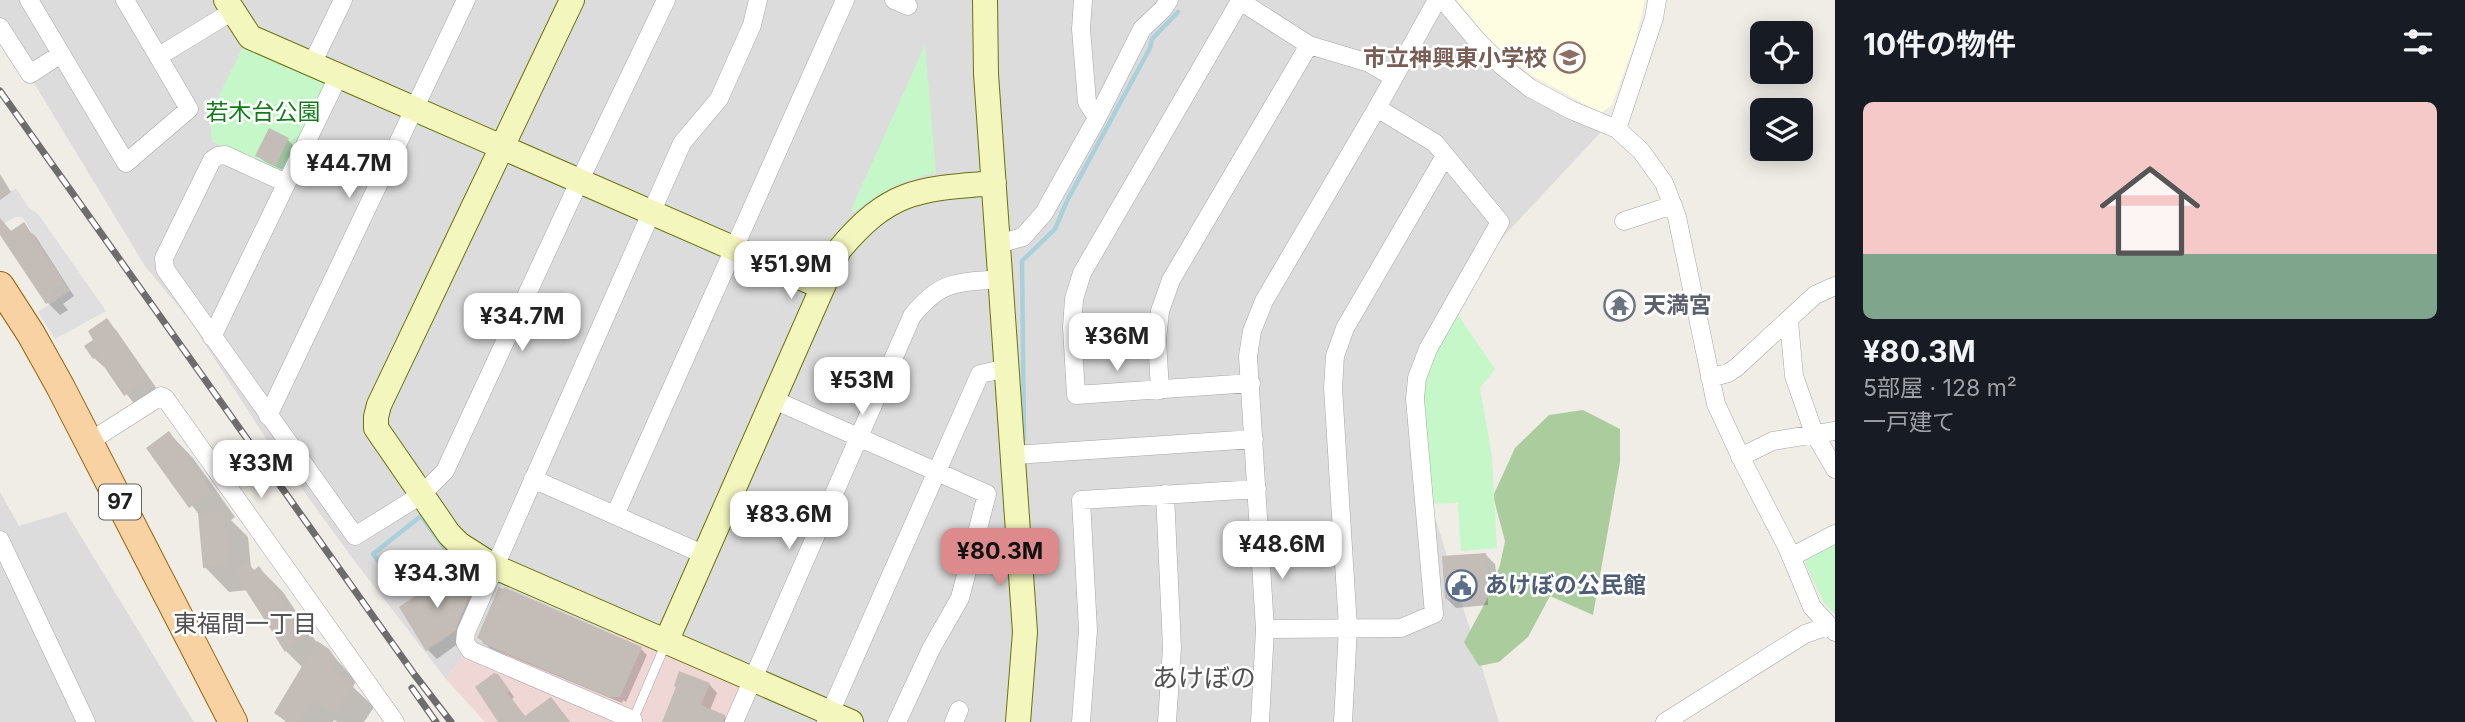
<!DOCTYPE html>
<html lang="ja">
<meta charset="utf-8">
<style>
body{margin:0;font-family:Inter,"Noto Sans JP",sans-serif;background:#242831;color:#f1f3f6;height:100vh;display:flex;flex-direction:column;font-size:26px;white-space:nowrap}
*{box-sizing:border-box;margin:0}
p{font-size:23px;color:#9ea1a6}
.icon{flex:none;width:38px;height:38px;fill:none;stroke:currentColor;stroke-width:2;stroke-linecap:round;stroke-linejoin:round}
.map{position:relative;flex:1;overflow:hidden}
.panel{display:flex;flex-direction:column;background:#171b24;width:630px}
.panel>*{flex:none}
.fabs{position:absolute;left:1750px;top:21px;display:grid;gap:14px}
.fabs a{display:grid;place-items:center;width:63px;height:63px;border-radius:10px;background:#171b24;box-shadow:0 4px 18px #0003;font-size:35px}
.price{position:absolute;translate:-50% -60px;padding:0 16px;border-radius:14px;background:#fff;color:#222;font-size:23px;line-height:46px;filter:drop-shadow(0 2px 4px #0008)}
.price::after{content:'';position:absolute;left:50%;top:42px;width:21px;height:16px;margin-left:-10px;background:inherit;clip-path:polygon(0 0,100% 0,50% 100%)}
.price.selected{background:#dd8a8c;color:#111}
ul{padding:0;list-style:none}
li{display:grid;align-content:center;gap:14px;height:371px;padding:0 28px}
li+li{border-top:2px solid #363941}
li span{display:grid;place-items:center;height:217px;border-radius:10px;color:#555}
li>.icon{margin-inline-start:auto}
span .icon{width:126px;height:126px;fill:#fffc;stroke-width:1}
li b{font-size:30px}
h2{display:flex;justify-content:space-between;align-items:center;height:84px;padding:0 28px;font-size:30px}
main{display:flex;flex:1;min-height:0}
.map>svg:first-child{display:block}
.residential{fill:#dddcdc}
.commercial{fill:#efd7d6}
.education{fill:#fefde1}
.forest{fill:#abcd9d}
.park{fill:#c5f7c9}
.parking{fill:#dfdfdf}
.shadow{fill:#0003}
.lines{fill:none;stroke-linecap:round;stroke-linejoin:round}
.stream{stroke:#a9d0db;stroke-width:4.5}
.building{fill:#c4bcb6}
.lane-casing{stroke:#a6a6a6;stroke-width:10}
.street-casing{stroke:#a6a6a6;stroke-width:19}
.secondary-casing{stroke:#68730a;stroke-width:26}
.primary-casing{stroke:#946407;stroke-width:30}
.lane{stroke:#fff;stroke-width:9}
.street{stroke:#fff;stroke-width:18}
.secondary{stroke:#f4f7bd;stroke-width:24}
.primary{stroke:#f8d2a3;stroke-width:28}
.rail-casing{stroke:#6d6d6d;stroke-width:7}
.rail{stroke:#fff;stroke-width:4.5;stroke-dasharray:13;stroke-linecap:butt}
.labels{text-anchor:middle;stroke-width:5;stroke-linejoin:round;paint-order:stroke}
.shield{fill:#fff;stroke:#626262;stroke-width:2}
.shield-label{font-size:21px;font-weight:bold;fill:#1f1f1f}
.education-label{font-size:23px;font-weight:bold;fill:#785e54;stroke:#fff;text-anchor:end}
.park-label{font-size:23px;fill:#117a19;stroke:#fff}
.worship-label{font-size:23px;font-weight:bold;fill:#5b616d;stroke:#fff;text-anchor:start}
.service-label{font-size:23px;font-weight:bold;fill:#4e5e75;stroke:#fff;text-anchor:start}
.neighbourhood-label{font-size:24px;fill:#525252;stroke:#fff}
.quarter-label{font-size:26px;fill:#525252;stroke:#fff}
</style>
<main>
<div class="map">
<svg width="1835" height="722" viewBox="0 0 1835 722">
<rect width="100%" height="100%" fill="#f0ece6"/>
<path class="residential" d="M 0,0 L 1435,0 L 1532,97 L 1601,132 L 1489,252 L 1424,387 L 1432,508 L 1499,722 L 727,722 L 612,629 L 599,660 L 499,655 L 472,643 L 446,679 L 350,555 L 267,440 L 188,318 L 145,266 L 0,27 Z
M 0,492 L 19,526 L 66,512 L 194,722 L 0,722 Z"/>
<path class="commercial" d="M 513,623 L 599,660 L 612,629 L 738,685 L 741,690 L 727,722 L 485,722 L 446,679 L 472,643 L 499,655 Z"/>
<path class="education" d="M 1457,0 L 1645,0 L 1635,42 L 1612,105 L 1601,113 L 1531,75 L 1488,38 Z"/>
<path class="forest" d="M 1583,410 L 1620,429 L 1620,462 L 1593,615 L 1550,596 L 1528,637 L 1499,662 L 1479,666 L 1464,642 L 1486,601 L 1500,565 L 1505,541 L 1493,496 L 1515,448 L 1549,415 Z"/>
<path class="park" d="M 925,45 L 936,173 C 905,179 879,191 855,212 L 851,210 Z
M 243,47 L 327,83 L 285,171 L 276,172 L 212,141 L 210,114 Z
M 1456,312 L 1495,369 L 1480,388 L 1492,457 L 1497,548 L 1461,551 L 1458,503 L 1432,504 C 1428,467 1415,404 1427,370 C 1434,350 1447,331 1456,312 Z
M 1835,539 L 1835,614 L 1824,603 L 1805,563 L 1808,555 Z"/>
<path class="parking" d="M 16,188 L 28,207 L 38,214 L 106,311 L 55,339 L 38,312 L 70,291 L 22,217 L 15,217 L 0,226 L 0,199 Z"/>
<path class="shadow" d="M 288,140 L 294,146 L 282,170 L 264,161 L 258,155 Z
M 0,174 L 11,192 L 0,200 Z
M 0,219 L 12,232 L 24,225 L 36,237 L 74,296 L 63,304 L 68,310 L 60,315 L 48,303 L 0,232 Z
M 106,321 L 116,330 L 157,389 L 135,405 L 105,366 L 104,367 L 94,358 L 96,340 Z
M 169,433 L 193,458 L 235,517 L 231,520 L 248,537 L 251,568 L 255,572 L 259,568 L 283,592 L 317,643 L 328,650 L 356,681 L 353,687 L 374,707 L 364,722 L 338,722 L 334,720 L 333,722 L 286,722 L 276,712 L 303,668 L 286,651 L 248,590 L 229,592 L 205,567 L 200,516 L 148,448 Z
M 1486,555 L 1495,564 L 1497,581 L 1487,582 L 1488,605 L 1456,608 L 1447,599 Z
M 454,572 L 463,581 L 478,607 L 463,640 L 437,659 L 428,650 L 402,608 Z
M 479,638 L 641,649 L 647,655 L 626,702 L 623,700 L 622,703 L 490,648 Z
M 504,683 L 514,697 L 512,699 L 526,718 L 553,700 L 570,722 L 500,722 Z
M 709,684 L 717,693 L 710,710 L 724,716 L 730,722 L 664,722 Z"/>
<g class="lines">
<path class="stream" d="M 1024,439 L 1022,261 L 1055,229 L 1068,199 L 1150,48 L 1152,39 L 1178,12
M 421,516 L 449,554 L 400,590 L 373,554 Z"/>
</g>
<path class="building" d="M 269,128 L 289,138 L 276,166 L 255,156 Z
M 0,218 L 11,231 L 24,222 L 63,283 L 52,290 L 57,297 L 46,304 L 0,235 Z
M 107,318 L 149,379 L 124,396 L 97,356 L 93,359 L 84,346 L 93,340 L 88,331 Z
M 169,431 L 212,492 L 189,508 L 146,448 Z
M 224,510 L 230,566 L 203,568 L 198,514 Z
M 1486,553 L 1488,572 L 1478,573 L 1480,596 L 1445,599 L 1442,556 Z
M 247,562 L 254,570 L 259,566 L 306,636 L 285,652 L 234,572 Z
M 454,570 L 469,596 L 455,631 L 426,651 L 399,607 Z
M 499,587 L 503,589 L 504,587 L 642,647 L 620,697 L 609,697 L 482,643 L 483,641 L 477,638 Z
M 317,641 L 329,649 L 336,659 L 330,669 L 354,685 L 334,714 L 313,700 L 300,722 L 287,722 L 274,713 Z
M 679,671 L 710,683 L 701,705 L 725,715 L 723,722 L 662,722 L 676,687 L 674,686 Z
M 494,673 L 498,674 L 510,691 L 507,693 L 525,716 L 551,697 L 570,722 L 498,722 L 475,687 Z"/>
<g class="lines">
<defs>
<path id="lane" d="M 633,720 L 666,643"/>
<path id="street" d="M 29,0 L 126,163 L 189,109 L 125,0
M 894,0 L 908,6
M 1083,0 L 1081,29 L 1087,102 L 1097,118
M 1443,0 L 1475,38 L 1502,66 L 1530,88 L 1571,110 L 1617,129 L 1641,151 L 1664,183 L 1677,217 L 1716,404 L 1744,464 L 1788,549 L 1812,607 L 1835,632
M 0,27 L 30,74 L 61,54
M 1309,45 L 1369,63 L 1393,77
M 159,56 L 233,11
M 312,64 L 343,0
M 1617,129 L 1654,18 L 1657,0
M 286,183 L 225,155 L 218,156 L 212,160 L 164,258 L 165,269 L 355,536 L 421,495 L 445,471 L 579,182 L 666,0
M 1624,221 L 1673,205
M 998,244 L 1023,237 L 1044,213 L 1097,118 L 1142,29 L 1163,9 L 1169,0
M 1789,321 L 1794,376 L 1814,433 L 1835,469
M 212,337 L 338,77
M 1710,378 L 1728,373 L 1737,367 L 1815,295 L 1835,286
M 1160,390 L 1157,340 L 1160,311 L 1171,280 L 1309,45 L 1240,1 L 1082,273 L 1074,299 L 1072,327 L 1076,395 L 1251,383
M 772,399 L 987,494 L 960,598 L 931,649 L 897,722
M 268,416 L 466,0
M 89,442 L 161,396 L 165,398 L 395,722
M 1014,455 L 1254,439
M 1740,457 L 1773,441 L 1835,431
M 533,479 L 705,555
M 1165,494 L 1172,648 L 1167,722
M 615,515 L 845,0
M 0,540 L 86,722
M 1791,557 L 1835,534
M 1265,629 L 1401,628 L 1434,614 L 1415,399 L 1417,378 L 1428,349 L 1500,222 L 1435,143 L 1377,108
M 633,720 L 470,650 L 465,642 L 466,632 L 682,143 L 719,99 L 752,25 L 758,0
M 734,722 L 912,316 C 942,279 957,283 1001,279
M 826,722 L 980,374 L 1008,368
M 954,722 L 959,710
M 1081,722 L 1088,630 L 1081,500 L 1257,489
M 1260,722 L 1265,629 L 1248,356 L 1252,331 L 1264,301 L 1377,108 L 1437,0
M 1343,722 L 1348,627 L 1333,388 L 1335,356 L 1345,328 L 1445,156
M 1665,722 L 1805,634 L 1828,626"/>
<path id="secondary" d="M 226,0 L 250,37 L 822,287
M 572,0 L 379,405 L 376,417 L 376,428 L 449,534 L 459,544 L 495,567 L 851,722
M 985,0 L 986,74 L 1025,632 L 1018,722
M 666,642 L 839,250 C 890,189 919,189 994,183"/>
<path id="primary" d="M 0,286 L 31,334 L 60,386 L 233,722"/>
</defs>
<use href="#lane" class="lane-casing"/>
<use href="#street" class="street-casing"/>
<use href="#secondary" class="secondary-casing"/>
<use href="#primary" class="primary-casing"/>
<use href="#lane" class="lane"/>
<use href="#street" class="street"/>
<use href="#secondary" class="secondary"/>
<use href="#primary" class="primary"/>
<defs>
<path id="rail" d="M 0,91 L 414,674 L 451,722
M 412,688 L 436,722"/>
</defs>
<use href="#rail" class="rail-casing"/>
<use href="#rail" class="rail"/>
</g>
<defs>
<symbol id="school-ring" viewBox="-11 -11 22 22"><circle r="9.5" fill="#fff" stroke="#8d6e63" stroke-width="1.5"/><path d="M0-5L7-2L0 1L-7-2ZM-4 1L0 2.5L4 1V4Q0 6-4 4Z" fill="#8d6e63"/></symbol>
<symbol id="temple-ring" viewBox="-11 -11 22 22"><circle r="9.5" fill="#fff" stroke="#6b7280" stroke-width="1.5"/><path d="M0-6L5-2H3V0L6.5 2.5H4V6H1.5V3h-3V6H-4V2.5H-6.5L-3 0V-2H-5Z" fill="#6b7280"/></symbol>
<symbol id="civic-ring" viewBox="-11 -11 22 22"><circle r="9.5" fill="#fff" stroke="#5c6f8a" stroke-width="1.5"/><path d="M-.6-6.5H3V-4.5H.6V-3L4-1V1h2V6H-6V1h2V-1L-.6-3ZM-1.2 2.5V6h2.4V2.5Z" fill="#5c6f8a"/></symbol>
</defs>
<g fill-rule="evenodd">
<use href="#school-ring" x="1552" y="40" width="35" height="35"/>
<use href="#temple-ring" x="1602" y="288" width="35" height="35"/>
<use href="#civic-ring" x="1444" y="568" width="35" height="35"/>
</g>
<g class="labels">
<rect class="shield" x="99" y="484.5" width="42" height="35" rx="5"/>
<g class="shield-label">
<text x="120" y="509">97</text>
</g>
<g class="education-label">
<text x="1547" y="66">市立神興東小学校</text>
</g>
<g class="park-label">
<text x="263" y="120">若木台公園</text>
</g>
<g class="worship-label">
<text x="1643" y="313">天満宮</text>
</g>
<g class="service-label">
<text x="1485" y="593">あけぼの公民館</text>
</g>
<g class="neighbourhood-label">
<text x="245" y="632">東福間一丁目</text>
</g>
<g class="quarter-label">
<text x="1204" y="687">あけぼの</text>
</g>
</g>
</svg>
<div class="fabs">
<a><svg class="icon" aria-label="locate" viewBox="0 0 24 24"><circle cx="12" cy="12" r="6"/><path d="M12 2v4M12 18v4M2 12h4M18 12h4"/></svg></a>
<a><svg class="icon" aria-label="layers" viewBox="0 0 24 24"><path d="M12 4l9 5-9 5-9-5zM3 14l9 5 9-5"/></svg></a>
</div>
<b class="price" style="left:349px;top:200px">¥44.7M</b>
<b class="price" style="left:791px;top:301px">¥51.9M</b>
<b class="price" style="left:522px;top:353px">¥34.7M</b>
<b class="price" style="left:1117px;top:373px">¥36M</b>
<b class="price" style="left:862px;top:417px">¥53M</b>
<b class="price" style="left:261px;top:500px">¥33M</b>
<b class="price" style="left:789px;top:551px">¥83.6M</b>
<b class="price" style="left:1282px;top:581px">¥48.6M</b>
<b class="price selected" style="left:1000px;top:588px">¥80.3M</b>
<b class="price" style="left:437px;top:610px">¥34.3M</b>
</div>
<section class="panel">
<h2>10件の物件<svg class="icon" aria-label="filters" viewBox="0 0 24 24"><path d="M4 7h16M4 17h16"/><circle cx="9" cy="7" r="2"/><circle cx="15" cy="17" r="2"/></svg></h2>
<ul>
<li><span style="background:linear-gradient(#f6c9c9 70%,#7fa58c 0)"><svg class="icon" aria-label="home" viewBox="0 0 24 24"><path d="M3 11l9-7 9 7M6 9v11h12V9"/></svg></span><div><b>¥80.3M</b><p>5部屋 · 128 m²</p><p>一戸建て</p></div></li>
</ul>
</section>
</main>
